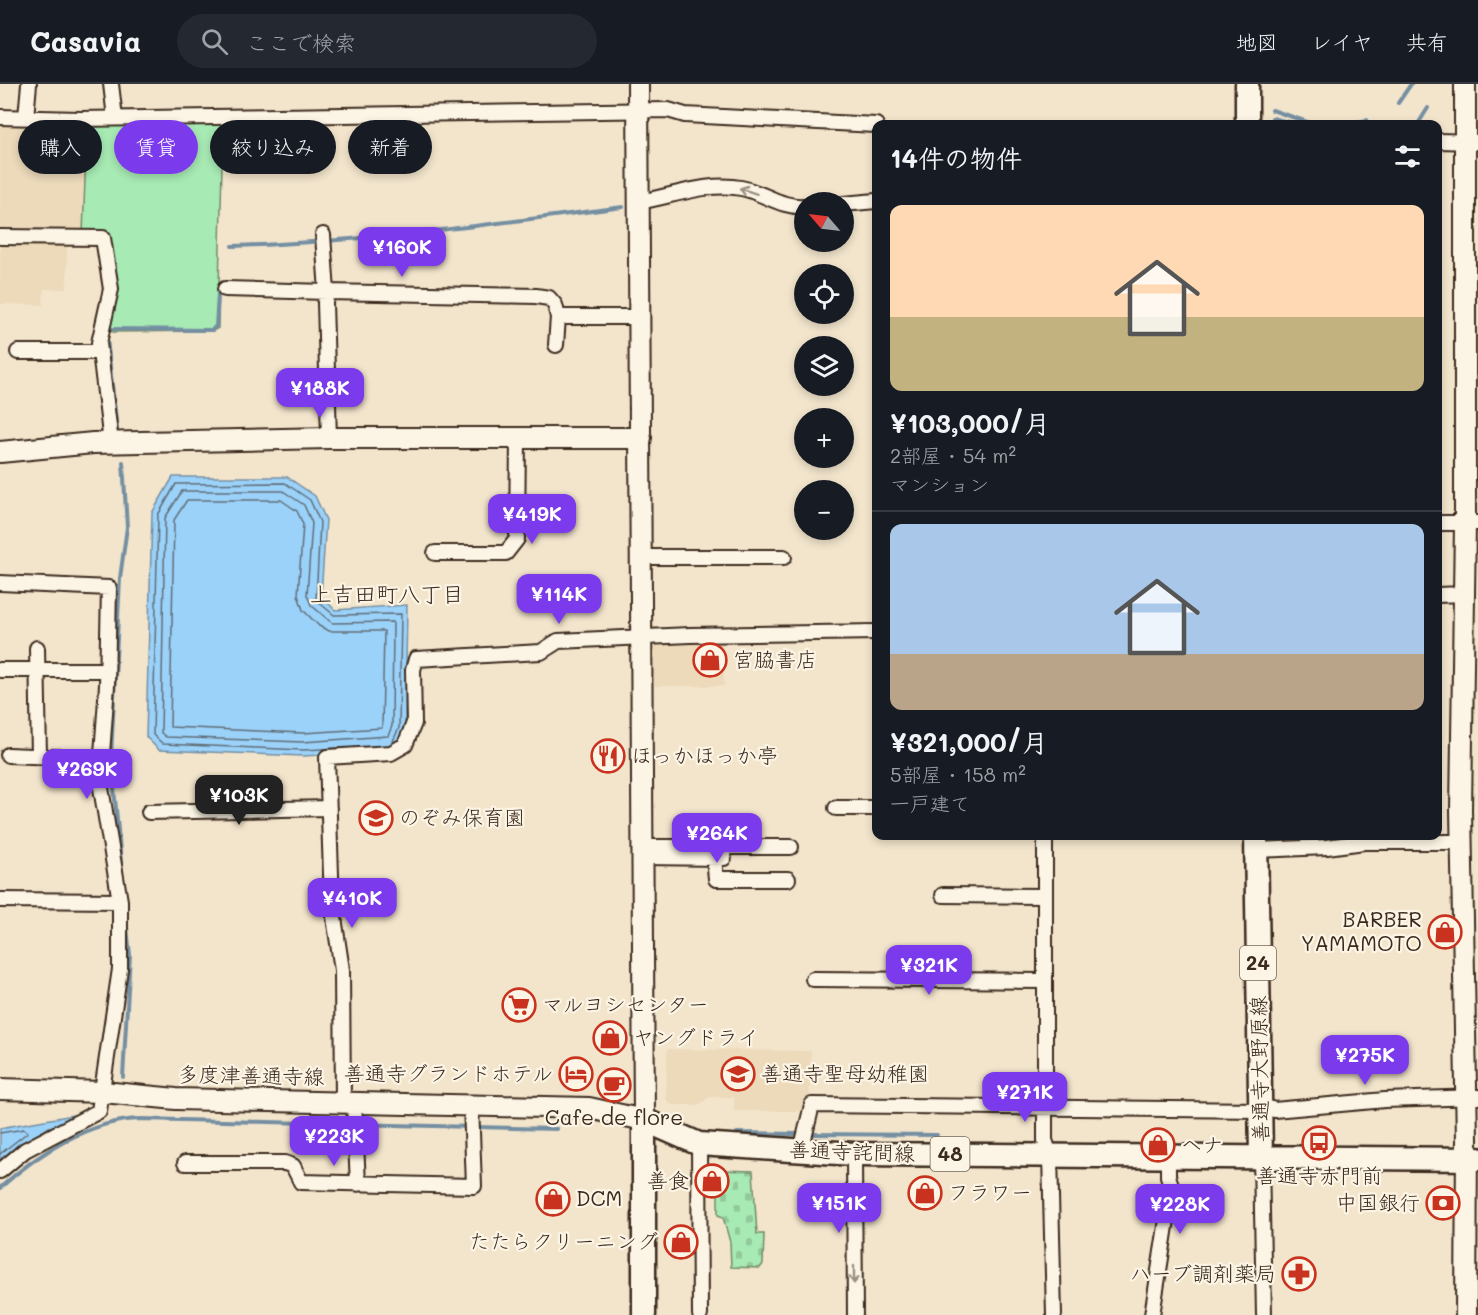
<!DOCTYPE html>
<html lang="ja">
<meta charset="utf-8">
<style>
body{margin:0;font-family:Mali,"Klee One",sans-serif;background:#242831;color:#f1f3f6;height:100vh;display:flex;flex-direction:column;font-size:22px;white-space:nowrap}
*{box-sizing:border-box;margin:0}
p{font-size:20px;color:#9ea1a6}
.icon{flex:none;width:33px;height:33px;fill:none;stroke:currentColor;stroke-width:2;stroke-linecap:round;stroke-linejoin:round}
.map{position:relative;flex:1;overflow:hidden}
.details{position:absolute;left:872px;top:36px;width:570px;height:720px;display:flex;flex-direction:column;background:#171b24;border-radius:12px;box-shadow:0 3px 9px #0003}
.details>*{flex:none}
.top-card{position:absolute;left:18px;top:36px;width:570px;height:54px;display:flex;gap:12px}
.needle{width:39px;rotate:298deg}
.fabs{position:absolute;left:794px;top:108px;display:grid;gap:12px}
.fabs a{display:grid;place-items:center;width:60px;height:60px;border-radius:50%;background:#171b24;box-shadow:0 3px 9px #0003;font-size:30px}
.price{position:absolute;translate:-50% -51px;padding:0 14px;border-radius:12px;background:#7c3aed;color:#fff;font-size:20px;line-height:39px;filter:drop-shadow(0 2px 3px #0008)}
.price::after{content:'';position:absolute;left:50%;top:36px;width:18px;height:14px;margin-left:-9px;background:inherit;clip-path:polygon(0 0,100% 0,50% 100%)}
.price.current{background:#222;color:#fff}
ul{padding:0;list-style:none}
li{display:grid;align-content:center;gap:12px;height:318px;padding:0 18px}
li+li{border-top:2px solid #363941}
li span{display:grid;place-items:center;height:186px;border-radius:12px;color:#555}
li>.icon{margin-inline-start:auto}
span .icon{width:108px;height:108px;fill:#fffc;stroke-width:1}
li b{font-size:26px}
h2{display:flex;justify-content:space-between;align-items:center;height:72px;padding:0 18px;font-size:26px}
.pill{padding:0 21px;border-radius:27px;background:#171b24;box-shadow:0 3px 9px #0003;font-size:21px;line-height:54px}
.pill.current{background:#7c3aed;color:#fff}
header{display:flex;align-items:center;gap:36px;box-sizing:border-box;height:84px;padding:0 30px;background:#171b24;border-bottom:2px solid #363941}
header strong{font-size:28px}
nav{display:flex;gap:33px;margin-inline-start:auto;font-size:21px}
.search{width:420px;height:54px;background:#242831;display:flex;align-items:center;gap:15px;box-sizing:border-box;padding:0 21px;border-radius:33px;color:#9ea1a6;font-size:22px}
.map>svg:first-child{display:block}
.built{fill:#eddabb}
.green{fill:#a7eab4;stroke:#718a69;stroke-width:1.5}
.cemetery{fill:url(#cemetery-stones);stroke:#718a69;stroke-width:1.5}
.water{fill:#9bd2fa;stroke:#758fa2;stroke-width:1.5}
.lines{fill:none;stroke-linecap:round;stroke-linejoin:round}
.shore{stroke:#616d76;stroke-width:1.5}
.stream{stroke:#758fa2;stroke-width:4}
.street-casing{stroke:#3b2a1e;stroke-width:18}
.secondary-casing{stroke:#3b2a1e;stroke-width:24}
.primary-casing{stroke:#3b2a1e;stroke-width:27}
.street{stroke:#fcf5e5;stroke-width:14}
.secondary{stroke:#fcf5e5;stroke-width:20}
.primary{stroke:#fcf5e5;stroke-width:22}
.oneway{stroke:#9c9082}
.labels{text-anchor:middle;stroke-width:4.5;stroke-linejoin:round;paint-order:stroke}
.shield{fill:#fcf5e5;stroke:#75675a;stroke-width:1.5}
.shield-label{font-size:20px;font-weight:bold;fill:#3b2a1e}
.poi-label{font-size:21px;fill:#3b2a1e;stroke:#fcf5e5;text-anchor:start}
.street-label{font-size:21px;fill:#3b2a1e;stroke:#fcf5e5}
.neighbourhood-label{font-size:22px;fill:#3b2a1e;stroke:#fcf5e5}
</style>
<header>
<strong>Casavia</strong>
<div class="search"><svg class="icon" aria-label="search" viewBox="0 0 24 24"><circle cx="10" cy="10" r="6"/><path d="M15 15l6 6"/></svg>ここで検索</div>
<nav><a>地図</a><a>レイヤ</a><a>共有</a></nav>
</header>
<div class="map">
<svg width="1478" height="1231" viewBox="0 0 1478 1231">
<defs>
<pattern id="cemetery-stones" width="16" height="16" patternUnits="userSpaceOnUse" patternTransform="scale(1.5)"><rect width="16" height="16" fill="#a7eab4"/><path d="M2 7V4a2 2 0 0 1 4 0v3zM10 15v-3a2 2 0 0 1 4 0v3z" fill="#91c99a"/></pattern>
</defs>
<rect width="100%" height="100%" fill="#f3e5cc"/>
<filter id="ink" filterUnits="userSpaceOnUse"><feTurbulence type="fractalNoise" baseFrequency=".0167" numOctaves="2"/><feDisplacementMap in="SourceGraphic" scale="12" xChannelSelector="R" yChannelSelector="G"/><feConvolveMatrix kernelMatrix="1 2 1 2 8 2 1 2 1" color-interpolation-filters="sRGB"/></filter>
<g filter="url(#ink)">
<path class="built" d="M 0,38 L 127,41 L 218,39 L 223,41 L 218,244 L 213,247 L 113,248 L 108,150 L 67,151 L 67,205 L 44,205 L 43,221 L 0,220 Z
M 723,555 L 724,602 L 654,602 L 654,563 L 659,557 Z
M 667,965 L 811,967 L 809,1027 L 734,1027 L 734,1013 L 710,1013 L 698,1021 L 672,1021 L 666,1015 Z"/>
<path class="green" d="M 218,39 L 223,41 L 218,244 L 213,247 L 113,248 L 107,245 L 108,150 L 83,150 L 87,40 Z"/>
<path class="cemetery" d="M 718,1086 L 753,1087 L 757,1150 L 764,1150 L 763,1180 L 760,1184 L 731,1183 L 730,1158 L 723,1133 L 718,1131 Z"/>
<path class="water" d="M 173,393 L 287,393 L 315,412 L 326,436 L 321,512 L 335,526 L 407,521 L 405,645 L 400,661 L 390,667 L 303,672 L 159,666 L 146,653 L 152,429 Z
M 73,1031 L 80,1033 L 73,1038 L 49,1043 L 0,1078 L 0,1044 Z"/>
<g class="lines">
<path class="shore" d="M 182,407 L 283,407 L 304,421 L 312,439 L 307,511 L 311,521 L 332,539 L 393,538 L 392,642 L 388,652 L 303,658 L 166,653 L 161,649 L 165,434 Z
M 187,416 L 281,416 L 297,427 L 303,440 L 298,511 L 303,526 L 319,542 L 329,547 L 384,547 L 382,644 L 303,649 L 170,643 L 174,436 Z
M 341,664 L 303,666 L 163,660 L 153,651 L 158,431 L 176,400 L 285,399 L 310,416 L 320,438 L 316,516 L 334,531 L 401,530 L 399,644 L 392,659
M 0,1049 L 24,1045 L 28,1048 L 0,1070"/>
<path class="stream" d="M 1398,19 L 1411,0
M 1272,26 L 1313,40
M 1272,34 L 1296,40
M 1348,40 L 1367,36
M 1418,40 L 1428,24
M 232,162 C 363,158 494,140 623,123
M 109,245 L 212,246 L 216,242 L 218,210
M 107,255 L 117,346
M 122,788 L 111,673 L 120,494 L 127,443 L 123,378
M 123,993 L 130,871 L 126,835
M 737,1049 L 797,1050
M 810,1050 L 937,1051
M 0,1104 C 37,1070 89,1036 141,1035 L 557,1045"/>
<defs>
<path id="street" d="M 111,0 L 115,34
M 0,33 L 80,35 L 668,26 L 685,31 L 876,41
M 26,33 L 29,0
M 1437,57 L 1478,58
M 639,118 C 673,112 707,98 741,104 C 763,108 781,124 804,122
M 843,120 L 876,117
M 0,153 L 103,154 L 111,205 L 99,259 L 111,359
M 225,205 L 327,208 L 323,151
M 556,261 L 558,233
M 18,268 L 100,268
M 329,354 L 325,219 L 327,208 L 536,212 L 549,214 L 555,221 L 558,233 L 641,233
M 1437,439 L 1478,439
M 435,469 L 506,469 L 517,455 L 518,353
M 642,473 L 784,473
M 0,499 L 109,504 L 107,601 L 100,698 L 120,817 L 120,885 L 99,1027 L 25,1066 L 0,1087
M 1437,511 L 1464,510
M 37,564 L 39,672
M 0,586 L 107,586
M 8,671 L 101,675
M 836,724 L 876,724
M 149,728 L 329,724
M 1045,752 L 1045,1056 L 1050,1071 L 1054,1231
M 642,763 L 791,763
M 1256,766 L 1327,763 L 1364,758 L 1461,758
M 642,773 L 724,774
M 714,774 L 716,795 L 788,795
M 943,811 L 1045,812
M 0,816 L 120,817
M 813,895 L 1045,897
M 343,1017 L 342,886 L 332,820 L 327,673 L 391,669 L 405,661 L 414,639 L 413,586 L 416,575 L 541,568 L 558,557 L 690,551 L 876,548
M 354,1018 L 358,1100
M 1261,1021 L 1274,1026 L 1385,1016 L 1478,1013
M 699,1060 L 700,1231
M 801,1067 L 812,1021 L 1261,1026
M 854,1070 L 855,1231
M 1261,1074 L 1264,1231
M 185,1079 L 285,1079 L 293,1082 L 301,1098 L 474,1102 L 471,1021
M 1152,1231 L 1172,1104 L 1168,1092 L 1168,1072"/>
<path id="secondary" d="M 1465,0 L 1465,440 L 1461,726 L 1467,1056 L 1466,1231
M 0,368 L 93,359 L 329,354 L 641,354
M 0,1005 L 103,1008 L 176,1015 L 589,1024 L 644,1036 L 638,0"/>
<path id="primary" d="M 1247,0 L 1247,40
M 1256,752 L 1261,1074
M 644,1231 L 644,1036 L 699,1060 L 854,1070 L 1478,1075"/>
</defs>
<use href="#street" class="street-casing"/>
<use href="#secondary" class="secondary-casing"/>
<use href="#primary" class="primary-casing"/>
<use href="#street" class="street"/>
<use href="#secondary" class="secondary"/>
<use href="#primary" class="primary"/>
</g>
<defs><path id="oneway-shaft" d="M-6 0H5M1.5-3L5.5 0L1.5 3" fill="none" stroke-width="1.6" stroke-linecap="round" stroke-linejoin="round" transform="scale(1.5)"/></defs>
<g class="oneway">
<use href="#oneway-shaft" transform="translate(748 107) rotate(-162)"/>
<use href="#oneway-shaft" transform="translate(854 1191) rotate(90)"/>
</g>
</g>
<defs>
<symbol id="shop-ring" viewBox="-11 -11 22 22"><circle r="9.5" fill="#fcf5e5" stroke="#c8321e" stroke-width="1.5"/><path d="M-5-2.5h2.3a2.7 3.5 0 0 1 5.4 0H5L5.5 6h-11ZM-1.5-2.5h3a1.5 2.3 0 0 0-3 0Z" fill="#c8321e"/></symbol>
<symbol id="restaurant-ring" viewBox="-11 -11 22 22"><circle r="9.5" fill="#fcf5e5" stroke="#c8321e" stroke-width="1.5"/><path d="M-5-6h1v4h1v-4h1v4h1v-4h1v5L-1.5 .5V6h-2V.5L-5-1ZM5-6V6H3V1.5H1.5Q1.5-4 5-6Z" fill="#c8321e"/></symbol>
<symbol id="school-ring" viewBox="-11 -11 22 22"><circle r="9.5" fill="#fcf5e5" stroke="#c8321e" stroke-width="1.5"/><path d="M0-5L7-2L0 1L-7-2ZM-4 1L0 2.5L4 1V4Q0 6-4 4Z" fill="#c8321e"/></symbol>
<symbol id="supermarket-ring" viewBox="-11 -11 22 22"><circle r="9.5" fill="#fcf5e5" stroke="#c8321e" stroke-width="1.5"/><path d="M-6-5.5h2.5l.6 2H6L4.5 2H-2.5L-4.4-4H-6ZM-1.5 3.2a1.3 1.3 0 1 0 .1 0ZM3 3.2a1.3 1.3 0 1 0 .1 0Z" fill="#c8321e"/></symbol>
<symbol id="hotel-ring" viewBox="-11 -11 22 22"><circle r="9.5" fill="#fcf5e5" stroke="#c8321e" stroke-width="1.5"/><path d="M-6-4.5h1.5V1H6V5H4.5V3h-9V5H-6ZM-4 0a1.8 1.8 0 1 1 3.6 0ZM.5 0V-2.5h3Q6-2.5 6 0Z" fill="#c8321e"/></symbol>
<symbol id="cafe-ring" viewBox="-11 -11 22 22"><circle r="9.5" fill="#fcf5e5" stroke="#c8321e" stroke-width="1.5"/><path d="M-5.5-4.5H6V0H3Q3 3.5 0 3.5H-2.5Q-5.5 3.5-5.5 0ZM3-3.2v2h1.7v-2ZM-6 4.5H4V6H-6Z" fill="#c8321e"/></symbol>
<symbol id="bus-ring" viewBox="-11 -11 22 22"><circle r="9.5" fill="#fcf5e5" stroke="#c8321e" stroke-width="1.5"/><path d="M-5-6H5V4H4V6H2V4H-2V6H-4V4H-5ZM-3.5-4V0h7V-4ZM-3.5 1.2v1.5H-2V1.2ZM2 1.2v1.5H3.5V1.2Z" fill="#c8321e"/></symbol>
<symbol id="bank-ring" viewBox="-11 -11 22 22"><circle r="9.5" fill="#fcf5e5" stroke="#c8321e" stroke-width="1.5"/><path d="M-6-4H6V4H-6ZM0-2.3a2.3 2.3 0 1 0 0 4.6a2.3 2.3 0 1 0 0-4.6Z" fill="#c8321e"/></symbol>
<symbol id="pharmacy-ring" viewBox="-11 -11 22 22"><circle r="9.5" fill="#fcf5e5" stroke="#c8321e" stroke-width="1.5"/><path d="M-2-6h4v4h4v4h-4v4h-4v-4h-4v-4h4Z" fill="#c8321e"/></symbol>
</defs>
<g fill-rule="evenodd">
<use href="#shop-ring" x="691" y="557" width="38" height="38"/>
<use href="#restaurant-ring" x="589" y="653" width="38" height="38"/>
<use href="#school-ring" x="357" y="715" width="38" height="38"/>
<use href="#shop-ring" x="1426" y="829" width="38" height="38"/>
<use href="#supermarket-ring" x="500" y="902" width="38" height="38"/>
<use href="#shop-ring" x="591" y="935" width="38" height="38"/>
<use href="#hotel-ring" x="557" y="971" width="38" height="38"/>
<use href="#school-ring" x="719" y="971" width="38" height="38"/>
<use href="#cafe-ring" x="595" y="982" width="38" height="38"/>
<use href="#bus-ring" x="1300" y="1040" width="38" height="38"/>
<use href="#shop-ring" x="1139" y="1042" width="38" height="38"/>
<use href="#shop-ring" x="693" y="1078" width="38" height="38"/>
<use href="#shop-ring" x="906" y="1090" width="38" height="38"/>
<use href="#shop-ring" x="534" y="1096" width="38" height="38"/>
<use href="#bank-ring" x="1424" y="1100" width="38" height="38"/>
<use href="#shop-ring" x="662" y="1139" width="38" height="38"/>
<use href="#pharmacy-ring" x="1280" y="1171" width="38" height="38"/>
</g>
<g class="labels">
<g class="shield">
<rect x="1240" y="862" width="36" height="34" rx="4.5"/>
<rect x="930.5" y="1053" width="39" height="34" rx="4.5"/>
</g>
<g class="shield-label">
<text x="1258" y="886">24</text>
<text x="950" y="1077">48</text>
</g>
<g class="poi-label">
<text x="733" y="583">宮脇書店</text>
<text x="631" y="679">ほっかほっか亭</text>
<text x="399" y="741">のぞみ保育園</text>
<text x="1422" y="843" text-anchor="end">BARBER<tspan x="1422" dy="24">YAMAMOTO</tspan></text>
<text x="542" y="928">マルヨシセンター</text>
<text x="633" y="961">ヤングドライ</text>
<text x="553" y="997" text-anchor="end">善通寺グランドホテル</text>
<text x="761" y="997">善通寺聖母幼稚園</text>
<text x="614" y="1041" text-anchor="middle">Cafe de flore</text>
<text x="1181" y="1068">ヘナ</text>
<text x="1319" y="1099" text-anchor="middle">善通寺赤門前</text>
<text x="689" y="1104" text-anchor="end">善食</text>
<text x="948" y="1116">フラワー</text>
<text x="576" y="1122">DCM</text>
<text x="1420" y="1126" text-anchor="end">中国銀行</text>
<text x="658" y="1165" text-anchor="end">たたらクリーニング</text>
<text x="1276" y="1197" text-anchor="end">ハーブ調剤薬局</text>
</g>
<g class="street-label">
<text transform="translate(1260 985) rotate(-91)" y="7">善通寺大野原線</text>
<text transform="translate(251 992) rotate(1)" y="7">多度津善通寺線</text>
<text transform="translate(852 1068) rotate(2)" y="7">善通寺詫間線</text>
</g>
<g class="neighbourhood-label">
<text x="387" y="518">上吉田町八丁目</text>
</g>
</g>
</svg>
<div class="fabs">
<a><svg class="needle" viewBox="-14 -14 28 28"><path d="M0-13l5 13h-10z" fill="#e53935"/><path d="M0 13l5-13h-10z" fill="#9ea1a6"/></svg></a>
<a><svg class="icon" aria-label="locate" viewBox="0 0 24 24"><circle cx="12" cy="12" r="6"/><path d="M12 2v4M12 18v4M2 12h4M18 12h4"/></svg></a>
<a><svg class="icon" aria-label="layers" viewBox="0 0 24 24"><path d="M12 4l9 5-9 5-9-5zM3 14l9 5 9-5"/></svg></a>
<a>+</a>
<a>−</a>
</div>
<b class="price" style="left:402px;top:194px">¥160K</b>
<b class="price" style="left:320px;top:335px">¥188K</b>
<b class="price" style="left:532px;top:461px">¥419K</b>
<b class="price" style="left:559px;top:541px">¥114K</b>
<b class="price" style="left:87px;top:716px">¥269K</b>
<b class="price current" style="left:239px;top:742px">¥103K</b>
<b class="price" style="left:717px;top:780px">¥264K</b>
<b class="price" style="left:352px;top:845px">¥410K</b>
<b class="price" style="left:929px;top:912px">¥321K</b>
<b class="price" style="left:1365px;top:1002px">¥275K</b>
<b class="price" style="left:1025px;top:1039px">¥271K</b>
<b class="price" style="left:334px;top:1083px">¥223K</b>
<b class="price" style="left:839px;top:1150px">¥151K</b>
<b class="price" style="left:1180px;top:1151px">¥228K</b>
<div class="top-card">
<a class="pill">購入</a>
<a class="pill current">賃貸</a>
<a class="pill">絞り込み</a>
<a class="pill">新着</a>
</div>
<section class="details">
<h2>14件の物件<svg class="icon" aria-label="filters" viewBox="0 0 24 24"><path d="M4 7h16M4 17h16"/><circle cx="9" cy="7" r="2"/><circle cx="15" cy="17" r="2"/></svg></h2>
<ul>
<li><span style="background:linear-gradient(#ffd9b3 60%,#c2b280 0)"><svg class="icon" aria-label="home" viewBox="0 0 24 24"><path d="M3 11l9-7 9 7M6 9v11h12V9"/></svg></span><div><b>¥103,000/月</b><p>2部屋 · 54 m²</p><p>マンション</p></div></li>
<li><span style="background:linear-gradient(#a9c7e8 70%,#b9a48a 0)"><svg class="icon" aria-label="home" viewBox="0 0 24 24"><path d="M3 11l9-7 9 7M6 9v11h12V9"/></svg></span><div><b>¥321,000/月</b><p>5部屋 · 158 m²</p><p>一戸建て</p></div></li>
</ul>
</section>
</div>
